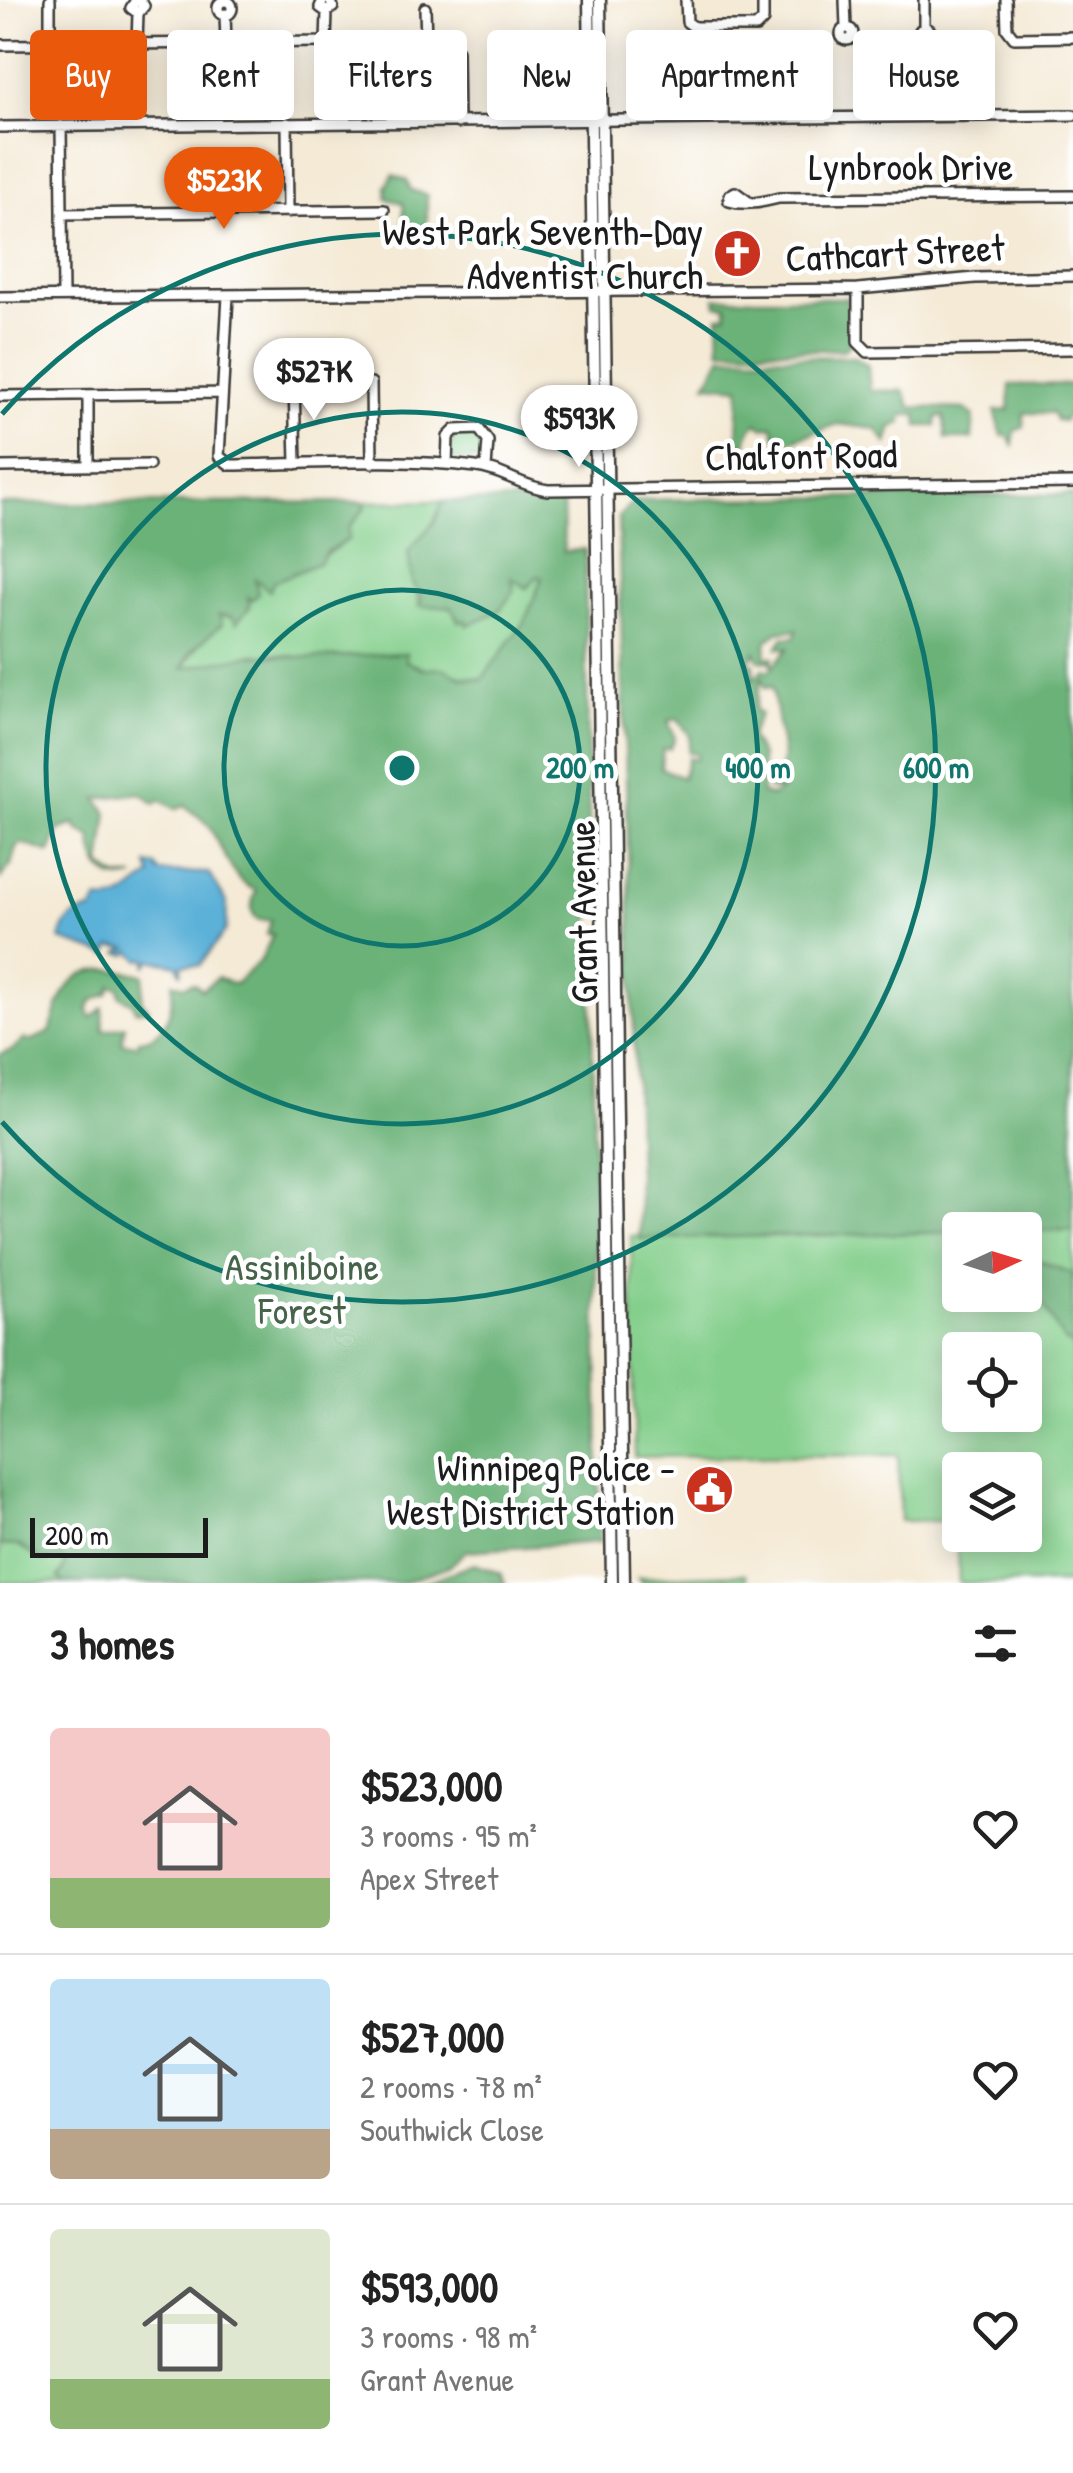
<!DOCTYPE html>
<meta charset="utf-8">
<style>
body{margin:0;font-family:"Patrick Hand",sans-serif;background:#f6f6f6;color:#222;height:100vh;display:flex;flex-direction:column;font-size:38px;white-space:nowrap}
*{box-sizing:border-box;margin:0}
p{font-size:32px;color:#767676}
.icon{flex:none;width:55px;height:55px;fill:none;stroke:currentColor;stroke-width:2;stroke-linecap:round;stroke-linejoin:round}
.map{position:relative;height:1583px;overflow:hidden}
.drawer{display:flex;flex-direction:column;background:#fff;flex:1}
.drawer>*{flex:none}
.guide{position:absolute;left:30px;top:30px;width:1015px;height:90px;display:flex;gap:20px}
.needle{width:65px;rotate:86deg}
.buttons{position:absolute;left:942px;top:1212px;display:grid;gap:20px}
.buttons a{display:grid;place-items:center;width:100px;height:100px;border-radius:10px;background:#fff;box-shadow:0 5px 25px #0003;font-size:50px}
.scale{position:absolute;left:30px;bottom:25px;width:178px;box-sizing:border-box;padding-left:10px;border:5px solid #1c1c1c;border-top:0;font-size:28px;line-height:35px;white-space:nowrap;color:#1c1c1c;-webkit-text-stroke:8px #fff;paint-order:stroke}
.price{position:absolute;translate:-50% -85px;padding:0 22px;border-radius:35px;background:#fff;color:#222;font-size:32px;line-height:65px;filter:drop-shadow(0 2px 5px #0008)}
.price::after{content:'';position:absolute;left:50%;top:60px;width:30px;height:22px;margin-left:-15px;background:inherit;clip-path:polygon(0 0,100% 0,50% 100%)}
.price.active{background:#ea580c;color:#fff}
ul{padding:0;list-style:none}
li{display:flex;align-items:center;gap:30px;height:250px;padding:0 50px}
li+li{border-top:2px solid #e0e0e0}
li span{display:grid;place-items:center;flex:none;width:280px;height:200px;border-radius:10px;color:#555}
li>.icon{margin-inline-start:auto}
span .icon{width:120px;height:120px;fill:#fffc;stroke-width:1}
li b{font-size:42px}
h2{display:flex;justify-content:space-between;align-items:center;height:120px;padding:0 50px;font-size:42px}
.chip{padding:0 35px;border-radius:10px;background:#fff;box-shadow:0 5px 25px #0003;font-size:35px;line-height:90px}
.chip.active{background:#ea580c;color:#fff}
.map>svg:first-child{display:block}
.green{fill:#84cf8c;stroke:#507654;stroke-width:2.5;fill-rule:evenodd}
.forest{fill:#6bb278;stroke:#44674a;stroke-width:2.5;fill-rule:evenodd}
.water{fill:#5cb1d8;stroke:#3c667a;stroke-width:2.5}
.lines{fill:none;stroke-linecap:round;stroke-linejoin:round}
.minor-casing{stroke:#3c3b38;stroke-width:14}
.major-casing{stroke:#3c3b38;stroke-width:15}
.minor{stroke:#fff;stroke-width:9}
.major{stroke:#fff;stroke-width:10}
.ring{fill:none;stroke:#0f766e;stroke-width:5}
.labels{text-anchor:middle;stroke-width:9;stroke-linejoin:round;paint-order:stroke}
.street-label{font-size:38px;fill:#1c1c1c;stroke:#fff}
.poi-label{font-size:38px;fill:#1c1c1c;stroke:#fff;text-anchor:end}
.park-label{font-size:38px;fill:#466449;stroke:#fff}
.centre{fill:#0f766e;stroke:#fff;stroke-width:5}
.ring-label{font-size:30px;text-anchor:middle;font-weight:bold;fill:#0f766e;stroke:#fff;stroke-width:9;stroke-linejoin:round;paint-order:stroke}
</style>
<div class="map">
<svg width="1073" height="1583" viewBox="0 0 1073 1583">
<rect width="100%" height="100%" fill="#fff"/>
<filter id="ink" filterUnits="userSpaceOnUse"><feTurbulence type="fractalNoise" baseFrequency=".01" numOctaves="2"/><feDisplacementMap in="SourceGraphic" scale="20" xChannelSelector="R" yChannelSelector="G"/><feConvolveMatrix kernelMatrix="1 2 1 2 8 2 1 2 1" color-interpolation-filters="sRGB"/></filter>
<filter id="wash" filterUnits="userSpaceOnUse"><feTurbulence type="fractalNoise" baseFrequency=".0048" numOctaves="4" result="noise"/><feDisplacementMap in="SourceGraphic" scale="40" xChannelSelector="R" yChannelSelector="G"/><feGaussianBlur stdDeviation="2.25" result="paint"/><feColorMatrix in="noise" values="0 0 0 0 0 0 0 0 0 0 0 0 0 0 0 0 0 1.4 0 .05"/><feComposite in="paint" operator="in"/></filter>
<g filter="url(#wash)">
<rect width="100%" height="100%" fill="#f4ead6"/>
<path class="green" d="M 477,432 L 485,438 L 485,460 L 452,459 L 449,452 L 453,434 Z
M 443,501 L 434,522 L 408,552 L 419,603 L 451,607 L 459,622 L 465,620 L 466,625 L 499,611 L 514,591 L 512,578 L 526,588 L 538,576 L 542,578 L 525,621 L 482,679 C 460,676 426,671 406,661 L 405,653 L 312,658 L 271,654 L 183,668 L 219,615 L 234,617 L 249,597 L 255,579 L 263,584 L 317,561 L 349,539 L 348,528 L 366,507 L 362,502 Z
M 1073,1229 L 1073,1583 L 959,1583 L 957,1521 L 900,1521 L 898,1455 L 635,1457 L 631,1236 L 960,1231 L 960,1295 L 1025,1295 L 1025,1230 ZM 960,1350 L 1025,1350 L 1025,1415 L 960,1415 ZM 960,1470 L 1025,1470 L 1025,1535 L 960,1535 Z
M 0,1545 L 20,1546 L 34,1556 L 62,1558 L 66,1564 L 59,1577 L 63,1583 L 0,1583 Z
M 746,1574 L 747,1583 L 641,1583 L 638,1578 Z"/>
<path class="forest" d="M 393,175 L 407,180 L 411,190 L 427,195 L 427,240 L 404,223 L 403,203 L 387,199 L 386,187 Z
M 716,298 L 847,298 L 851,342 L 844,350 L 720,350 L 719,316 L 727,315 L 727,306 L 717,305 Z
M 722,356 L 855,357 L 868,366 L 870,390 L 904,391 L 911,407 L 965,409 L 974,416 L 972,439 L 946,439 L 944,416 L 937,417 L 936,426 L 918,426 L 917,415 L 902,415 L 902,423 L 892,427 L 887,444 L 876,429 L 838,424 L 778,445 L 773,426 L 764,428 L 757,423 L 749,432 L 741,466 L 737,458 L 740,387 L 706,384 Z
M 1073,384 L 1073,407 L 1064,421 L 1056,420 L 1052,413 L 1024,413 L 1024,427 L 1015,431 L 1013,445 L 1007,435 L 1002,436 L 995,411 L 1009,410 L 1010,385 Z
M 1073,494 L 1073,1230 L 640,1239 L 618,518 L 633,502 L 644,500 ZM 797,630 L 795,637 L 783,638 L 777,648 L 788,648 L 769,671 L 763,669 L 753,679 L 754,664 L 748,664 L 755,652 L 759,660 L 770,661 L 772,665 L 773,657 L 765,656 L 767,640 L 778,632 ZM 762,676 L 765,688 L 772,687 L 783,756 L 779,771 L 768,773 L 769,789 L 781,790 L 772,796 L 762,794 L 761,756 L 750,736 L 760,714 L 755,709 ZM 678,719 L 690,736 L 688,753 L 697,754 L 696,760 L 688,758 L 682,778 L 661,768 L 663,749 L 670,749 L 675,738 L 668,721 Z
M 443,501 L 563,501 L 564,552 L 585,549 L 600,1542 L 466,1551 L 449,1566 L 403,1583 L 63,1583 L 59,1577 L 66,1564 L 62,1558 L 42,1561 L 20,1546 L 0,1545 L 0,1054 L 13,1050 L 25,1038 L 30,1041 L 50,1032 C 66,973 81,961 144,975 L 142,1001 L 149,1009 L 135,1011 L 133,1003 L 120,996 L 119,988 L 111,986 L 108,994 L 92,1001 L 88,1010 L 91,1018 L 103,1008 L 104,1031 L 125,1026 L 122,1043 L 137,1045 L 138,1040 C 168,1039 173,1005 173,982 L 183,986 L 194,983 L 202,990 L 217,978 L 235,984 L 261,960 L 273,934 L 267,934 L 271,920 L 259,920 C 247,912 253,900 256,890 C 234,885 221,846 209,826 C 203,816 192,815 185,805 L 176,809 L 159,800 L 155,804 L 141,793 L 97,799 L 108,813 L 101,865 L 117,877 L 135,877 C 102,886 94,863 91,837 L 77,830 L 75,824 L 59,830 L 50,853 L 21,843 L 16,847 L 11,865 L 0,879 L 0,504 L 362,502 L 366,507 L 348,528 L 349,539 L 326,552 L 319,563 L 273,582 L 270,591 L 255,579 L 258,594 L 252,600 L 248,597 L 250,607 L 236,623 L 233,617 L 219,615 L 222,624 L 191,651 L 183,668 L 251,655 L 312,658 L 406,653 L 406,661 L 422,669 L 443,668 L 463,678 L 482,679 L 525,621 L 542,578 L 538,576 L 527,588 L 512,578 L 514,591 L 499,611 L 468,625 L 465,620 L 459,622 L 451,607 L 419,606 L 422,598 L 412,583 L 408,552 L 434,522 Z
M 1025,1255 L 1073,1274 L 1073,1345 L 1064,1341 L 1025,1273 Z
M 474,1564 L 500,1573 L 505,1583 L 423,1583 Z"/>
<path class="water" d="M 148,865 L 156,866 L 159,872 L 209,873 L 227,903 L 226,930 L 200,965 L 182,965 L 181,974 L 178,965 L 150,960 L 146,967 L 147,959 L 140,960 L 131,951 L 127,955 L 119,953 L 127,948 L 111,947 L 107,955 L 60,940 C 63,922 73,913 92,910 L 98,900 C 124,905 135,884 151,876 Z"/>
</g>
<g filter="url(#ink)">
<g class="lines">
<defs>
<path id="minor" d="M 50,0 L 50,44
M 136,0 L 131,8 L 138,13 L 144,6 L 139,0
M 323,0 L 320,7 L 327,12 L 333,7 L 330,0
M 686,0 L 687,22 L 694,27 L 756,27 L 763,20 L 763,0
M 845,0 L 846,28
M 924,0 L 924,28
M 1006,0 L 1007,29 L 1014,38 L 1073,37
M218 8a7 7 0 1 1 14 0a7 7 0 1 1-14 0Z
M 425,8 L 426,41
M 225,14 L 226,43
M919 34a6 6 0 1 1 12 0a6 6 0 1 1-12 0Z
M841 34a6 6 0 1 1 12 0a6 6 0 1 1-12 0Z
M 326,42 L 327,12
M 137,44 L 138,13
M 0,45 L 450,41 L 457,51 L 458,123
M 287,123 L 288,212
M 61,126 L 63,296
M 0,127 L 1073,115
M 750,203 L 735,192 L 730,195 L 729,201 C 745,206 763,202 779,198 L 1073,196
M 62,214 L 384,210
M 858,289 L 858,342 L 868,352 L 1073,349
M 228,296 L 219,456 L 230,465 C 312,464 395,457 476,467 C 501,469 522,487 548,490 L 1073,483
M 0,297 L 858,289 L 975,278 L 1073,276
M 294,383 L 296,464
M 371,383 L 372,463
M 88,395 L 88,465
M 0,396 L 221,393
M 447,464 L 448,437 L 455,430 L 479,429 L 488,441 L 486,468
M 0,467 L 149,465"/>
<path id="major" d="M 589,0 L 612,1583
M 600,0 L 624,1583"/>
</defs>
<use href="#minor" class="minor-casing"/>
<use href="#major" class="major-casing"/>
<use href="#minor" class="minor"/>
<use href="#major" class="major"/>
</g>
</g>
<g class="ring">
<circle cx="402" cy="768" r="178"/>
<circle cx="402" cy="768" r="356"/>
<path d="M2 414A534 534 0 1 1 2 1122"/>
</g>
<defs>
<symbol id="church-disc" viewBox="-11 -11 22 22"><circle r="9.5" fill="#c8321e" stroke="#fff"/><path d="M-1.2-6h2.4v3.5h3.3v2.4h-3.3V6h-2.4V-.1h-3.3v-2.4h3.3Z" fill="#fff"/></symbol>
<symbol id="civic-disc" viewBox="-11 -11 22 22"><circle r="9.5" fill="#c8321e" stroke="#fff"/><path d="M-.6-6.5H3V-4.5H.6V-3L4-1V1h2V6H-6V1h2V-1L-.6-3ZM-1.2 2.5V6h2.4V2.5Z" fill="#fff"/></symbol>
</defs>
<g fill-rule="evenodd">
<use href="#church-disc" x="710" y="226" width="55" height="55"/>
<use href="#civic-disc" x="682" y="1462" width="55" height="55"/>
</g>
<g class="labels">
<g class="street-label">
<text x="911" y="180">Lynbrook Drive</text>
<text transform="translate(895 253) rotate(-3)" y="13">Cathcart Street</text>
<text transform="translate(801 456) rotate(-1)" y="13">Chalfont Road</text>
<text transform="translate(583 912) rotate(-91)" y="13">Grant Avenue</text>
</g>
<g class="poi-label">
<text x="703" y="245">West Park Seventh-Day<tspan x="703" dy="44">Adventist Church</tspan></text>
<text x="675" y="1481">Winnipeg Police -<tspan x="675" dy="44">West District Station</tspan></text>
</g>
<g class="park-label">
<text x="302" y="1280">Assiniboine<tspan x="302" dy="44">Forest</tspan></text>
</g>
</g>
<circle cx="402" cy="768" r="15" class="centre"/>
<g class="ring-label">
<text x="580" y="778">200 m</text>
<text x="758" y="778">400 m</text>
<text x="936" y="778">600 m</text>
</g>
</svg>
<div class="buttons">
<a><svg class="needle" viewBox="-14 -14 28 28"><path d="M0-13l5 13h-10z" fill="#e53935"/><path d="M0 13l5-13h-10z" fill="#767676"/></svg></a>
<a><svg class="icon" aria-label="locate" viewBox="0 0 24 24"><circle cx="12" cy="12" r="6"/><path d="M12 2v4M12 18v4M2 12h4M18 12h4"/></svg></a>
<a><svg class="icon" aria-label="layers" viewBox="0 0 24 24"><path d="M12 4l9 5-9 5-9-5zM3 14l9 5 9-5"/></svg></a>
</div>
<div class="scale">200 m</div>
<b class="price active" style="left:224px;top:232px">$523K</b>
<b class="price" style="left:314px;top:423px">$527K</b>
<b class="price" style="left:579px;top:470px">$593K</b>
<div class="guide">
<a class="chip active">Buy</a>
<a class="chip">Rent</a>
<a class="chip">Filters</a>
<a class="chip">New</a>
<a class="chip">Apartment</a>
<a class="chip">House</a>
</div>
</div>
<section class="drawer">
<h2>3 homes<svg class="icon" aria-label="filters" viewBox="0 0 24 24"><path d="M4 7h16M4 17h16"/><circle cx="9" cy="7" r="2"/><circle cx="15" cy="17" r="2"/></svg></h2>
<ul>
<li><span style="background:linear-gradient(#f6c9c9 75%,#8fb573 0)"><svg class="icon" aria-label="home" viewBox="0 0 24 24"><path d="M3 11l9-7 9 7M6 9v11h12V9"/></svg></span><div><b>$523,000</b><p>3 rooms · 95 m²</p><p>Apex Street</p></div><svg class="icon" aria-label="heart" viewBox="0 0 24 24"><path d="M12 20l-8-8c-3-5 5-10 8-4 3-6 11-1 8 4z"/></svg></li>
<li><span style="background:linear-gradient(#bfe0f5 75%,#b9a48a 0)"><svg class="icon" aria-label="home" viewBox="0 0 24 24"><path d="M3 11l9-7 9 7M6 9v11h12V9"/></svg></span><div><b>$527,000</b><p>2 rooms · 78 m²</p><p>Southwick Close</p></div><svg class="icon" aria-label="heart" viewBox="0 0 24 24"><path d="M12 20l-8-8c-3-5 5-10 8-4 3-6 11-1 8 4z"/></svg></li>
<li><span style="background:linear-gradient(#dfe7d0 75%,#8fb573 0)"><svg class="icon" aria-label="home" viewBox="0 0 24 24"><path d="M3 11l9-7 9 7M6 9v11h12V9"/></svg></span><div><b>$593,000</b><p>3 rooms · 98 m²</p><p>Grant Avenue</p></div><svg class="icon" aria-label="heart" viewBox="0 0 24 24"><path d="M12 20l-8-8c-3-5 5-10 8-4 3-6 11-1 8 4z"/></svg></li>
</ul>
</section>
